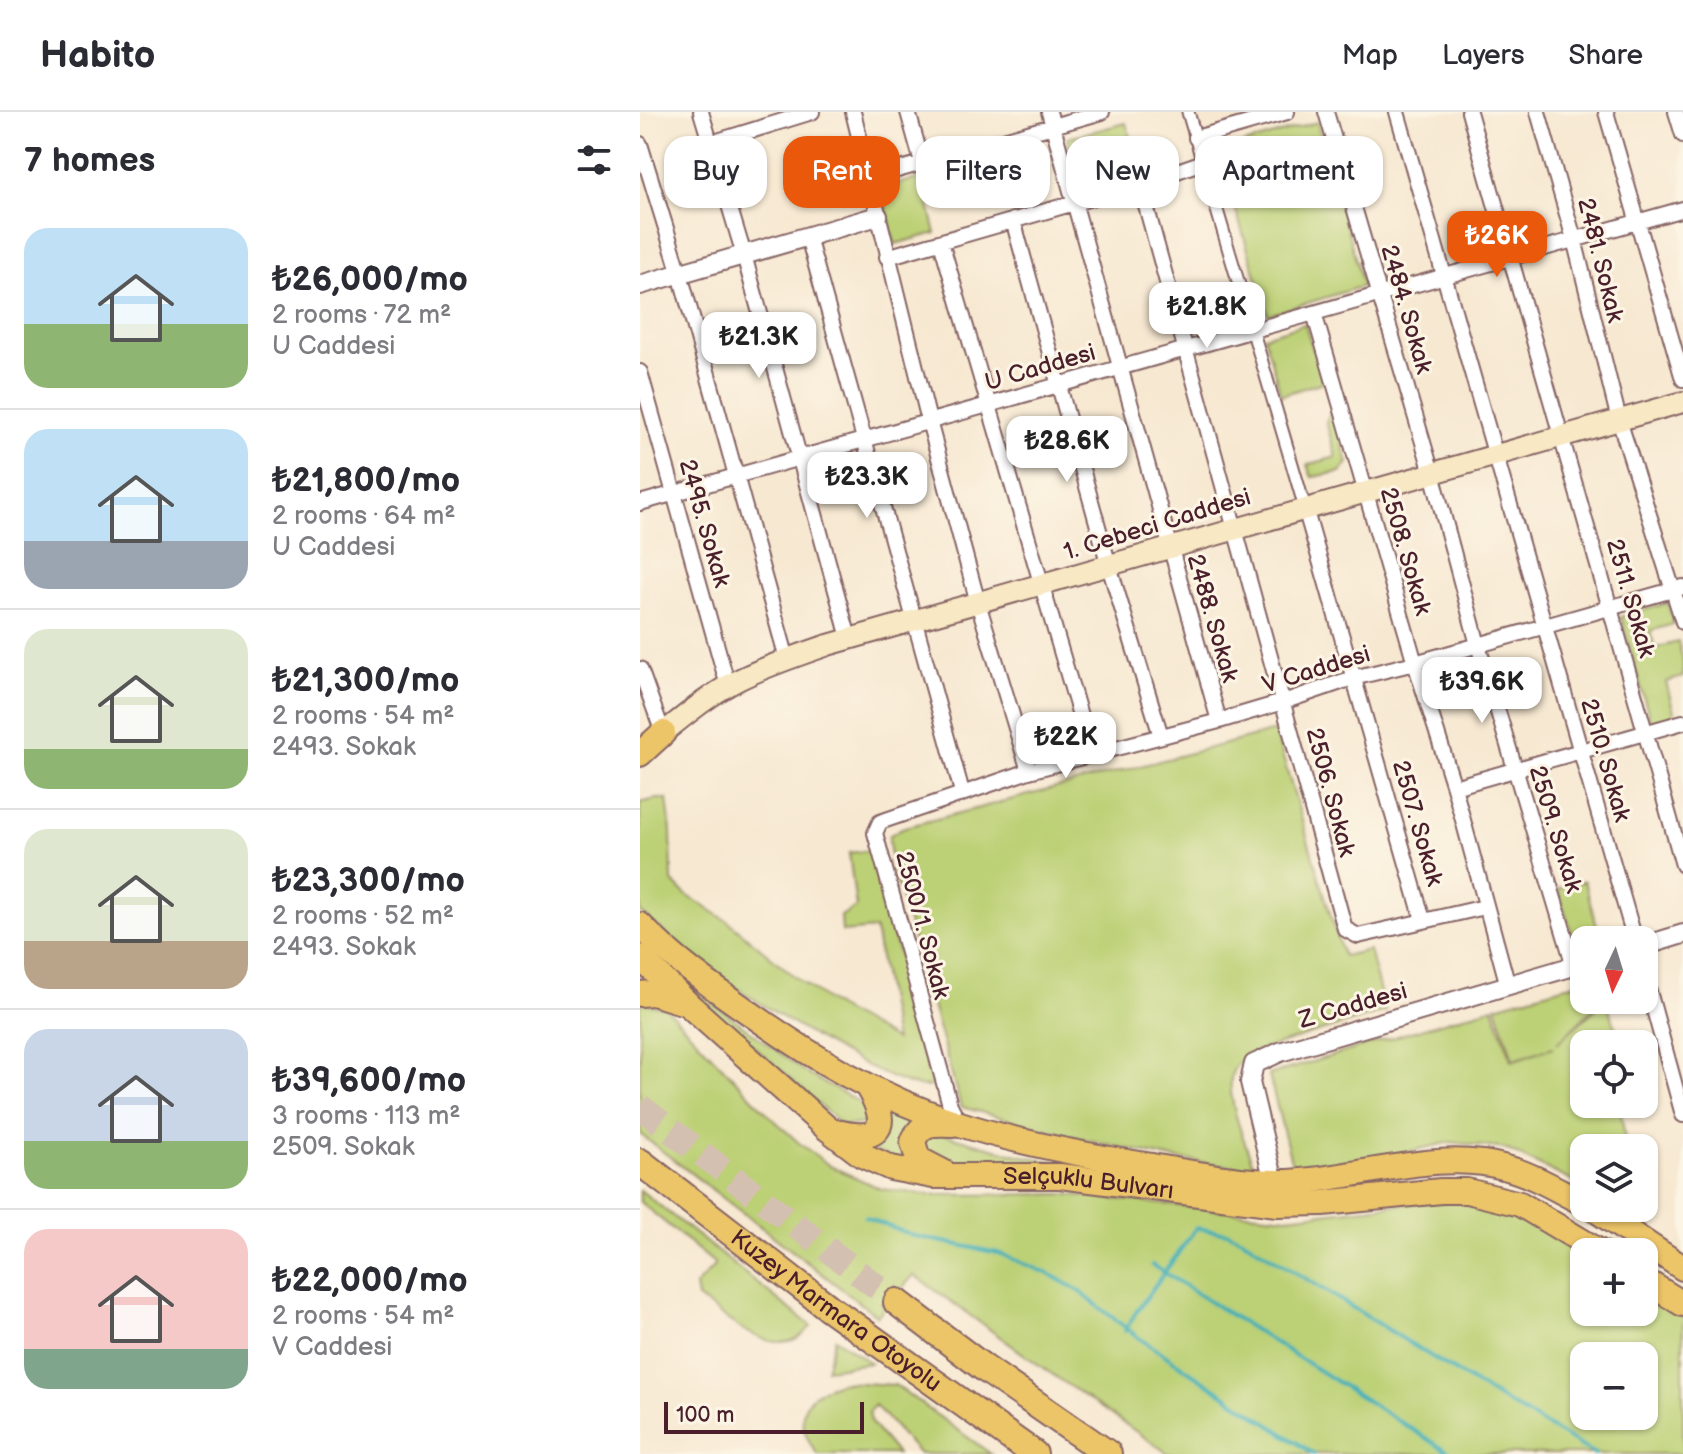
<!DOCTYPE html>
<meta charset="utf-8">
<style>
body{margin:0;font-family:"Balsamiq Sans",sans-serif;background:#f7f7f7;color:#2b2b33;height:100vh;display:flex;flex-direction:column;font-size:30px;white-space:nowrap}
*{box-sizing:border-box;margin:0}
p{font-size:26px;color:#7c7c81}
.icon{flex:none;width:44px;height:44px;fill:none;stroke:currentColor;stroke-width:2;stroke-linecap:round;stroke-linejoin:round}
.map{position:relative;flex:1;overflow:hidden}
.side{display:flex;flex-direction:column;background:#fff;width:640px}
.side>*{flex:none}
.guide{position:absolute;left:24px;top:24px;width:760px;height:72px;display:flex;gap:16px}
.needle{width:52px;rotate:184deg}
.controls{position:absolute;left:930px;top:814px;display:grid;gap:16px}
.controls a{display:grid;place-items:center;width:88px;height:88px;border-radius:16px;background:#fff;box-shadow:0 2px 6px #0004;font-size:40px}
.scale{position:absolute;left:24px;bottom:20px;width:200px;box-sizing:border-box;padding-left:8px;border:4px solid #4a1f2b;border-top:0;font-size:22px;line-height:28px;white-space:nowrap;color:#4a1f2b;-webkit-text-stroke:6px #fcf5e5;paint-order:stroke}
.price{position:absolute;translate:-50% -68px;padding:0 18px;border-radius:16px;background:#fff;color:#222;font-size:26px;line-height:52px;filter:drop-shadow(0 2px 4px #0008)}
.price::after{content:'';position:absolute;left:50%;top:48px;width:24px;height:18px;margin-left:-12px;background:inherit;clip-path:polygon(0 0,100% 0,50% 100%)}
.price.active{background:#ea580c;color:#fff}
ul{padding:0;list-style:none}
li{display:flex;align-items:center;gap:24px;height:200px;padding:0 24px}
li+li{border-top:2px solid #e1e1e2}
li span{display:grid;place-items:center;flex:none;width:224px;height:160px;border-radius:24px;color:#555}
li>.icon{margin-inline-start:auto}
span .icon{width:96px;height:96px;fill:#fffc;stroke-width:1}
li b{font-size:34px}
h2{display:flex;justify-content:space-between;align-items:center;height:96px;padding:0 24px;font-size:34px}
.chip{padding:0 28px;border-radius:24px;background:#fff;box-shadow:0 2px 6px #0004;font-size:28px;line-height:72px}
.chip.active{background:#ea580c;color:#fff}
header{display:flex;align-items:center;gap:48px;box-sizing:border-box;height:112px;padding:0 40px;background:#fff;border-bottom:2px solid #e1e1e2}
header strong{font-size:38px}
nav{display:flex;gap:44px;margin-inline-start:auto;font-size:28px}
main{display:flex;flex:1;min-height:0}
.map>svg:first-child{display:block}
.green{fill:#bcd074;stroke:#837850;stroke-width:2;fill-rule:evenodd}
.lines{fill:none;stroke-linecap:round;stroke-linejoin:round}
.stream{stroke:#3eafb6;stroke-width:4}
.motorway-tunnel{stroke:#d4c0b0;stroke-width:26;stroke-dasharray:26 13;stroke-linecap:butt}
.pedestrian-casing{stroke:#876565;stroke-width:15}
.minor-casing{stroke:#876565;stroke-width:18}
.tertiary-casing{stroke:#876565;stroke-width:22}
.secondary-casing{stroke:#876565;stroke-width:24}
.primary-casing{stroke:#876565;stroke-width:28}
.motorway-casing{stroke:#876565;stroke-width:30}
.pedestrian{stroke:#fff;stroke-width:11}
.minor{stroke:#fff;stroke-width:14}
.tertiary{stroke:#fff;stroke-width:18}
.secondary{stroke:#f8e8c3;stroke-width:20}
.primary{stroke:#edc569;stroke-width:24}
.motorway{stroke:#edc569;stroke-width:26}
.labels{text-anchor:middle;stroke-width:6;stroke-linejoin:round;paint-order:stroke}
.street-label{font-size:24px;fill:#4a1f2b;stroke:#fcf5e5}
</style>
<header>
<strong>Habito</strong>
<nav><a>Map</a><a>Layers</a><a>Share</a></nav>
</header>
<main>
<section class="side">
<h2>7 homes<svg class="icon" aria-label="filters" viewBox="0 0 24 24"><path d="M4 7h16M4 17h16"/><circle cx="9" cy="7" r="2"/><circle cx="15" cy="17" r="2"/></svg></h2>
<ul>
<li><span style="background:linear-gradient(#bfe0f5 60%,#8fb573 0)"><svg class="icon" aria-label="home" viewBox="0 0 24 24"><path d="M3 11l9-7 9 7M6 9v11h12V9"/></svg></span><div><b>₺26,000/mo</b><p>2 rooms · 72 m²</p><p>U Caddesi</p></div></li>
<li><span style="background:linear-gradient(#bfe0f5 70%,#9aa5b1 0)"><svg class="icon" aria-label="home" viewBox="0 0 24 24"><path d="M3 11l9-7 9 7M6 9v11h12V9"/></svg></span><div><b>₺21,800/mo</b><p>2 rooms · 64 m²</p><p>U Caddesi</p></div></li>
<li><span style="background:linear-gradient(#dfe7d0 75%,#8fb573 0)"><svg class="icon" aria-label="home" viewBox="0 0 24 24"><path d="M3 11l9-7 9 7M6 9v11h12V9"/></svg></span><div><b>₺21,300/mo</b><p>2 rooms · 54 m²</p><p>2493. Sokak</p></div></li>
<li><span style="background:linear-gradient(#dfe7d0 70%,#b9a48a 0)"><svg class="icon" aria-label="home" viewBox="0 0 24 24"><path d="M3 11l9-7 9 7M6 9v11h12V9"/></svg></span><div><b>₺23,300/mo</b><p>2 rooms · 52 m²</p><p>2493. Sokak</p></div></li>
<li><span style="background:linear-gradient(#c9d6e8 70%,#8fb573 0)"><svg class="icon" aria-label="home" viewBox="0 0 24 24"><path d="M3 11l9-7 9 7M6 9v11h12V9"/></svg></span><div><b>₺39,600/mo</b><p>3 rooms · 113 m²</p><p>2509. Sokak</p></div></li>
<li><span style="background:linear-gradient(#f6c9c9 75%,#7fa58c 0)"><svg class="icon" aria-label="home" viewBox="0 0 24 24"><path d="M3 11l9-7 9 7M6 9v11h12V9"/></svg></span><div><b>₺22,000/mo</b><p>2 rooms · 54 m²</p><p>V Caddesi</p></div></li>
</ul>
</section>
<div class="map">
<svg width="1043" height="1342" viewBox="0 0 1043 1342">
<rect width="100%" height="100%" fill="#fcf5e5"/>
<filter id="ink" filterUnits="userSpaceOnUse"><feTurbulence type="fractalNoise" baseFrequency=".0125" numOctaves="2"/><feDisplacementMap in="SourceGraphic" scale="16" xChannelSelector="R" yChannelSelector="G"/><feConvolveMatrix kernelMatrix="1 2 1 2 8 2 1 2 1" color-interpolation-filters="sRGB"/></filter>
<filter id="wash" filterUnits="userSpaceOnUse"><feTurbulence type="fractalNoise" baseFrequency=".006" numOctaves="4" result="noise"/><feDisplacementMap in="SourceGraphic" scale="32" xChannelSelector="R" yChannelSelector="G"/><feGaussianBlur stdDeviation="1.8" result="paint"/><feColorMatrix in="noise" values="0 0 0 0 0 0 0 0 0 0 0 0 0 0 0 0 0 1.4 0 .05"/><feComposite in="paint" operator="in"/></filter>
<g filter="url(#wash)">
<rect width="100%" height="100%" fill="#f7e8d1"/>
<path class="green" d="M 677,10 L 723,174 L 628,203 L 578,40 Z
M 486,11 L 500,62 L 441,77 L 427,26 Z
M 282,66 L 296,121 L 255,132 L 241,76 Z
M 665,212 L 683,270 L 641,283 L 624,224 Z
M 692,297 L 708,351 L 700,360 L 672,365 L 667,353 L 696,345 L 686,309 Z
M 1028,491 L 1033,512 L 1010,519 L 1015,536 L 1038,530 L 1043,548 L 1043,565 L 1026,570 L 1035,604 L 1011,611 L 981,505 Z
M 635,619 L 703,844 L 729,838 L 745,899 L 617,939 C 607,944 598,949 593,959 C 583,980 607,1036 615,1057 L 529,1046 L 445,1027 L 321,995 L 251,750 L 249,724 L 262,716 Z
M 16,687 L 27,687 L 31,719 L 32,769 L 45,782 L 89,810 L 154,864 L 196,895 L 255,928 L 235,817 L 202,820 L 201,804 L 216,795 L 209,741 L 230,738 L 293,966 L 290,974 C 259,985 93,875 61,851 C 40,835 20,817 0,800 L 0,691 Z
M 944,769 L 961,828 L 944,828 L 944,844 L 939,845 L 918,777 Z
M 27,857 L 169,963 L 221,991 L 229,1002 L 227,1011 L 203,1014 Z
M 944,869 L 944,888 L 962,888 L 917,931 L 966,888 L 981,932 L 944,932 L 944,992 L 980,992 L 986,1036 L 944,1036 L 944,1075 L 866,1037 L 811,1030 L 753,1043 L 653,1057 L 629,963 L 853,895 L 872,949 L 913,935 L 873,947 L 856,894 Z
M 4,891 L 26,896 L 131,1005 L 159,1031 L 190,1054 L 241,1077 L 292,1083 L 423,1082 L 647,1105 L 763,1092 L 827,1089 L 889,1105 L 944,1140 L 944,1200 L 1004,1200 L 1004,1179 L 1043,1205 L 1043,1342 L 529,1342 L 403,1256 L 274,1163 L 237,1204 L 0,1022 L 0,893 ZM 944,1244 L 1004,1244 L 1004,1304 L 944,1304 Z
M 245,992 L 278,1008 C 266,1022 256,1033 267,1051 L 225,1036 Z
M 294,1020 L 378,1043 L 468,1060 L 401,1052 L 307,1050 L 278,1034 Z
M 0,1078 L 171,1214 C 140,1256 86,1205 57,1186 L 55,1174 L 74,1154 L 74,1151 L 0,1090 Z
M 195,1226 L 230,1251 L 186,1257 Z
M 204,1270 L 255,1273 L 351,1342 L 279,1342 L 235,1293 L 229,1299 L 231,1311 L 257,1342 L 177,1342 C 151,1305 161,1280 204,1270 Z"/>
<g class="lines">
<path class="stream" d="M 225,1105 L 274,1124 L 358,1141 L 407,1161 L 436,1177 L 499,1226 L 674,1342
M 512,1153 L 811,1342
M 485,1219 L 496,1200 L 556,1116 L 588,1121 L 602,1127 L 847,1279 L 955,1342"/>
</g>
</g>
<g filter="url(#ink)">
<g class="lines">
<path class="motorway-tunnel" d="M 0,995 L 257,1190"/>
<defs>
<path id="pedestrian" d="M 548,0 L 665,396"/>
<path id="minor" d="M 61,0 L 104,143 L 209,526
M 213,0 L 289,309 L 338,491 L 389,659
M 268,0 L 282,50
M 409,0 L 579,609
M 686,0 L 792,361 L 838,533 L 934,854
M 757,0 L 995,828
M 829,0 L 1043,753
M 898,0 L 934,127 L 979,308 L 1043,510
M 966,0 L 1043,267
M 1036,0 L 1043,23
M 556,26 L 647,0
M 71,31 L 172,0
M 0,32 L 40,162 L 147,547
M 229,66 L 462,0
M 500,72 L 705,817 L 718,824 L 845,795
M 373,108 L 469,454 L 521,624
M 168,125 L 322,680
M 301,130 L 451,641
M 247,145 L 500,72 L 563,50
M 674,201 L 775,551 L 814,675 L 868,874
M 0,260 L 88,574
M 0,391 L 1043,97
M 665,396 L 783,808
M 0,557 L 23,621
M 814,675 L 1043,610
M 1004,861 L 1043,1003
M 319,1011 L 310,993 L 235,721 L 240,710 L 389,659 L 579,609 L 643,590 L 713,566 L 775,551 L 1043,475"/>
<path id="tertiary" d="M 0,173 L 238,104
M 1004,834 L 1043,822
M 634,1070 L 610,970 L 614,952 L 640,940 L 944,851"/>
<path id="secondary" d="M 23,621 C 48,601 72,581 100,567 C 129,553 159,543 188,533 L 1043,290"/>
<g id="primary">
<path d="M 0,642 L 23,621"/>
<path d="M 0,813 C 31,845 68,872 104,897 C 170,944 239,986 317,1011 C 378,1031 443,1043 506,1053 C 549,1060 594,1070 638,1070 C 712,1070 794,1035 867,1056 C 894,1063 919,1079 944,1091"/>
<path id="s1" d="M 0,845 L 51,895 L 188,1017 L 222,1043 L 251,1056 L 293,1064 L 420,1064 L 637,1092 L 683,1091 L 801,1079 L 827,1079 L 880,1092 L 960,1140"/>
<path d="M 0,882 L 13,881 L 42,890"/>
<path d="M 194,1019 C 241,1032 252,1015 227,974"/>
<path d="M 303,1060 L 278,1047 L 273,1030 C 280,1010 294,1011 313,1012"/>
<path d="M 953,1096 L 1043,1156"/>
<path d="M 1004,1168 L 1043,1192"/>
</g>
<g id="motorway">
<path id="s2" d="M 0,1050 L 188,1195 L 394,1342"/>
<path d="M 257,1190 L 344,1256 L 468,1342"/>
</g>
</defs>
<use href="#pedestrian" class="pedestrian-casing"/>
<use href="#minor" class="minor-casing"/>
<use href="#tertiary" class="tertiary-casing"/>
<use href="#secondary" class="secondary-casing"/>
<use href="#primary" class="primary-casing"/>
<use href="#motorway" class="motorway-casing"/>
<use href="#pedestrian" class="pedestrian"/>
<use href="#minor" class="minor"/>
<use href="#tertiary" class="tertiary"/>
<use href="#secondary" class="secondary"/>
<use href="#primary" class="primary"/>
<use href="#motorway" class="motorway"/>
</g>
</g>
<g class="labels">
<g class="street-label">
<text transform="translate(961 148) rotate(76)" y="8">2481. Sokak</text>
<text transform="translate(767 197) rotate(74)" y="8">2484. Sokak</text>
<text transform="translate(400 255) rotate(-16)" y="8">U Caddesi</text>
<text transform="translate(65 411) rotate(74)" y="8">2495. Sokak</text>
<text transform="translate(517 412) rotate(-17)" y="8">1. Cebeci Caddesi</text>
<text transform="translate(766 439) rotate(74)" y="8">2508. Sokak</text>
<text transform="translate(991 486) rotate(74)" y="8">2511. Sokak</text>
<text transform="translate(573 506) rotate(74)" y="8">2488. Sokak</text>
<text transform="translate(676 557) rotate(-17)" y="8">V Caddesi</text>
<text transform="translate(966 648) rotate(74)" y="8">2510. Sokak</text>
<text transform="translate(691 680) rotate(75)" y="8">2506. Sokak</text>
<text transform="translate(778 711) rotate(74)" y="8">2507. Sokak</text>
<text transform="translate(916 717) rotate(73)" y="8">2509. Sokak</text>
<text transform="translate(283 813) rotate(75)" y="8">2500/1. Sokak</text>
<text transform="translate(713 893) rotate(-16)" y="8">Z Caddesi</text>
<text dy="8" stroke="none"><textPath href="#s1" startOffset="528">Selçuklu Bulvarı</textPath></text>
<text dy="8" stroke="none"><textPath href="#s2" startOffset="246">Kuzey Marmara Otoyolu</textPath></text>
</g>
</g>
</svg>
<div class="controls">
<a><svg class="needle" viewBox="-14 -14 28 28"><path d="M0-13l5 13h-10z" fill="#e53935"/><path d="M0 13l5-13h-10z" fill="#7c7c81"/></svg></a>
<a><svg class="icon" aria-label="locate" viewBox="0 0 24 24"><circle cx="12" cy="12" r="6"/><path d="M12 2v4M12 18v4M2 12h4M18 12h4"/></svg></a>
<a><svg class="icon" aria-label="layers" viewBox="0 0 24 24"><path d="M12 4l9 5-9 5-9-5zM3 14l9 5 9-5"/></svg></a>
<a>+</a>
<a>−</a>
</div>
<div class="scale">100 m</div>
<b class="price active" style="left:857px;top:167px">₺26K</b>
<b class="price" style="left:567px;top:238px">₺21.8K</b>
<b class="price" style="left:119px;top:268px">₺21.3K</b>
<b class="price" style="left:427px;top:372px">₺28.6K</b>
<b class="price" style="left:227px;top:408px">₺23.3K</b>
<b class="price" style="left:842px;top:613px">₺39.6K</b>
<b class="price" style="left:426px;top:668px">₺22K</b>
<div class="guide">
<a class="chip">Buy</a>
<a class="chip active">Rent</a>
<a class="chip">Filters</a>
<a class="chip">New</a>
<a class="chip">Apartment</a>
</div>
</div>
</main>
